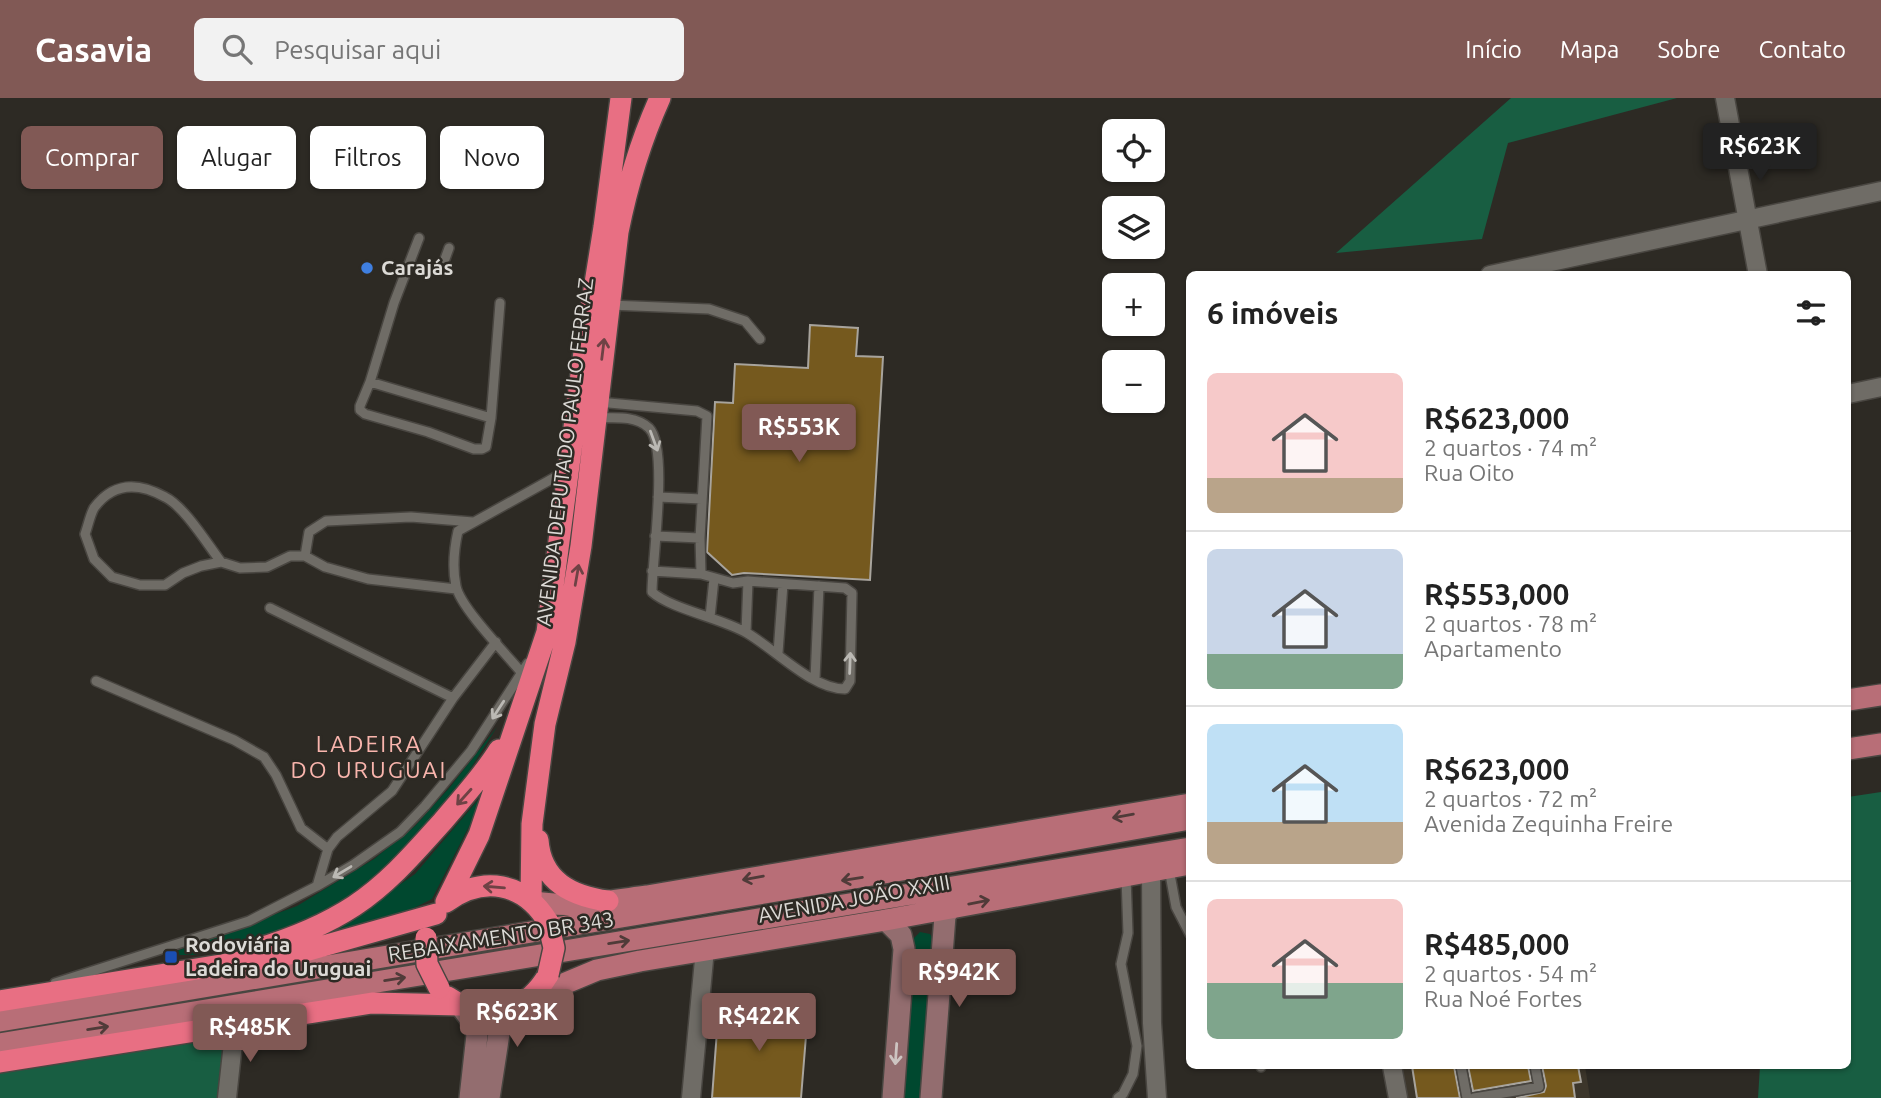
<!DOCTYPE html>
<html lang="pt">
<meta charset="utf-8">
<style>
body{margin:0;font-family:Ubuntu,sans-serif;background:#f2f2f2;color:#222;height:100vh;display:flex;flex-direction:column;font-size:26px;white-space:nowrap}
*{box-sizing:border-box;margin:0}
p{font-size:23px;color:#767676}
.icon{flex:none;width:38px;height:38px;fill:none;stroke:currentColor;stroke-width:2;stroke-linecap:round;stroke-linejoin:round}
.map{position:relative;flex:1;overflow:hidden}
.details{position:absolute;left:1186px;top:173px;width:665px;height:798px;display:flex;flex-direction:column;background:#fff;border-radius:10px;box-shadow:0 2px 5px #0004}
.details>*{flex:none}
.guide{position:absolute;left:21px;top:28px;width:665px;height:63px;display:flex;gap:14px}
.controls{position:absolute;left:1102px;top:21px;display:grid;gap:14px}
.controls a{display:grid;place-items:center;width:63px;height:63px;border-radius:10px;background:#fff;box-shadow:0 2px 5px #0004;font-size:35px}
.price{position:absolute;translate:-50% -60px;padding:0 16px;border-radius:7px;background:#815955;color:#fff;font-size:23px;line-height:46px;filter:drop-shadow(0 2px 4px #0008)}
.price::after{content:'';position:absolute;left:50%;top:42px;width:21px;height:16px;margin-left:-10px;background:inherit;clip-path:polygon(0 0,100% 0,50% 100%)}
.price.active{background:#222;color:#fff}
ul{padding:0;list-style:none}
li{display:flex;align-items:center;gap:21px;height:175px;padding:0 21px}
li+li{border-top:2px solid #e0e0e0}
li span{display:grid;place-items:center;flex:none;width:196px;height:140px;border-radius:10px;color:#555}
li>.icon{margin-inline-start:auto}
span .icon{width:84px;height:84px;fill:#fffc;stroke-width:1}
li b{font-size:30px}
h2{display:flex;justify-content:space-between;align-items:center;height:84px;padding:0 21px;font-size:30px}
.chip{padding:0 24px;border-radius:10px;background:#fff;box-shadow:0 2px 5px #0004;font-size:24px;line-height:63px}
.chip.active{background:#815955;color:#fff}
header{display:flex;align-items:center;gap:42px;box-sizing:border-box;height:98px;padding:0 35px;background:#815955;color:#fff}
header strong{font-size:33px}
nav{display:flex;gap:38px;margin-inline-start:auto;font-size:24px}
.search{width:490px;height:63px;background:#f2f2f2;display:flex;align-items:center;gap:18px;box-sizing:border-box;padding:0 24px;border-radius:10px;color:#767676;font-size:26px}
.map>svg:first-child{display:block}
.built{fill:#3c362b}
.green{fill:#00482f}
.forest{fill:#185e42}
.building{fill:#75591e;stroke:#a8a49d;stroke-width:2}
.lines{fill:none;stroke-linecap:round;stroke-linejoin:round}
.lane-casing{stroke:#494641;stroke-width:12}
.street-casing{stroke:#494641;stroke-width:21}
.secondary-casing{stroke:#494641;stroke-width:24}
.primary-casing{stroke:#494641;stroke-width:24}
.highway-casing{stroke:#494641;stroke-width:24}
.lane{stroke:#6f6c66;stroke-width:9}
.street{stroke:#6f6c66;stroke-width:18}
.secondary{stroke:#936d6f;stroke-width:21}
.primary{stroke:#b86e77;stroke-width:21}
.highway{stroke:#e86f83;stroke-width:21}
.highway-bridge-casing{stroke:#494641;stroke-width:24;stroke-linecap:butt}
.highway-bridge{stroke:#e86f83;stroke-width:21}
.oneway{stroke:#6e4245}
.oneway2{stroke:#bbb9b4}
.oneway3{stroke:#503b39}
.oneway4{stroke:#cdc4c1}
.shop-dot{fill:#3f7fe0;stroke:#2d2a24;stroke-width:2.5}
.transit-dot{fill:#1a4fb4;stroke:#2d2a24;stroke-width:2.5}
.labels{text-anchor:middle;stroke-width:5;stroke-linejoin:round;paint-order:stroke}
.poi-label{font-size:21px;font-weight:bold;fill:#dcdad6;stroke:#2d2a24;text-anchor:start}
.street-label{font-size:21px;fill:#dcdad6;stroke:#2d2a24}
.neighbourhood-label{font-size:23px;letter-spacing:2px;fill:#f9b5ad;stroke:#2d2a24}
</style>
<header>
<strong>Casavia</strong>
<div class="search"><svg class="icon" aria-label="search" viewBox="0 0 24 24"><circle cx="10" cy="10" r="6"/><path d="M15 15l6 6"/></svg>Pesquisar aqui</div>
<nav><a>Início</a><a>Mapa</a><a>Sobre</a><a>Contato</a></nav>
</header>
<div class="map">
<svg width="1881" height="1000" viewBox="0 0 1881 1000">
<rect width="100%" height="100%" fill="#2d2a24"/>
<path class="built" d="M 1401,968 L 1585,968 L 1590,1000 L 1407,1000 Z"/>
<path class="green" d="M 497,629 L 457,692 L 440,713 L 373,781 L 348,799 L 311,822 L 245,852 L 225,848 L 195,857 L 166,857 L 297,808 L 374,761 L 415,728 L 450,689 Z
M 489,689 L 432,801 L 372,831 L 320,842 L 415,776 Z
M 920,834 L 930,836 L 934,843 L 923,1000 L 900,1000 L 911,843 Z"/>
<path class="forest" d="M 1511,0 L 1677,0 L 1508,45 L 1482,141 L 1336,155 Z
M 1881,694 L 1881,1000 L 1758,1000 L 1760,968 L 1848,968 L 1848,699 Z
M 227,939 L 220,1000 L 0,1000 L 0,975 Z"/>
<path class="building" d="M 810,227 L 858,230 L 856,258 L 883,259 L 870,482 L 744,475 L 732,477 L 707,454 L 715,304 L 733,305 L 735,266 L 808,270 Z
M 719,906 L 808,913 L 801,1000 L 712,1000 Z
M 1412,968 L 1454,968 L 1460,1000 L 1417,1000 Z
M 1468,968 L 1528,968 L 1531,983 L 1473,993 Z
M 1542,968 L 1578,968 L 1581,984 L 1573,985 L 1575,1000 L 1516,1000 L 1544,994 L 1546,988 Z"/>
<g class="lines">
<defs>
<path id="lane" d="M 445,161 L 449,150
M 610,207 L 709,211 L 745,223 L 760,241
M 370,284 L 360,308 L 360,312 L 365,316 L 428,334 L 474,351 L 482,351 L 486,349 L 491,320 L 370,284 L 394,205 L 419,140
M 491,320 L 500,205
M 597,320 C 614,320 635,317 649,330 C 669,350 652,462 652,494 C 671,511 721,520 747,535 C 776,552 812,591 845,591 L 850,583 L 852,495 L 845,490 L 748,483 L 733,485 L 701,476 L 700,440 L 707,318 L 697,313 L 598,304
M 658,399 L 702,401
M 655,438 L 700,440
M 305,458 L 309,434 L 326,423 L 411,419 L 473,424
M 221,464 C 208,447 184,408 165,399 C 138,384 113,384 94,410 C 90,417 88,428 85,436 L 94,461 L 112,479 L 140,487 L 165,487 L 183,475 L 201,468 L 221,464 L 240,470 L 267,469 L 290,458 L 305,458 L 325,469 L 368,481 L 456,491
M 652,473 L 701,476
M 270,510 L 453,600
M 710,519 L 714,481
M 746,534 L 748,483
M 778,555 L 783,486
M 522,575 C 506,556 460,509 456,488 C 452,469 454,451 458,433 L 568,372
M 815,581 L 819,488
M 96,583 L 234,642 L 264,659 L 276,677 L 301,730 L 328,751
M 1169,771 L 1176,809 L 1190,836
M 317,788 L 328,751 L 337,739 L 392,693 L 453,600 L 496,544
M 55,885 L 249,823 L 317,788 L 353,767 L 400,734 L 425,708 L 471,653 L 528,565
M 1261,968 L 1261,969
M 1461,968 L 1467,1000
M 1118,1000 L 1123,996 L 1133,976 L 1137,948 L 1121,866 L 1128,835 L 1126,779
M 1474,1000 L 1539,989 L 1535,968"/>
<path id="street" d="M 1725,0 L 1758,177
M 1490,177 L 1881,93
M 1848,296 L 1881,289
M 1151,773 L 1152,925 L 1157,1000
M 1392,968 L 1398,1000
M 227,1000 L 235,927
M 691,1000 L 705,851"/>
<path id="secondary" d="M 886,822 L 901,837 L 904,851 L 893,1000
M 460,907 L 474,926 L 477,937 L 470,1000
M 489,1000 L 500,929 L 518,908
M 931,1000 L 945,818 L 950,810"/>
<path id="primary" d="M 1848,602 L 1881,597
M 1848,651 L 1881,646
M 531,803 C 569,811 609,803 647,798 L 1190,706
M 530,900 L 597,872 L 640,863 L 886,822 L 1190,766
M 0,923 L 920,769 L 1190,721
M 0,946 L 1190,750"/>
<path id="highway" d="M 538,742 C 541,783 571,798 608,803
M 531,803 L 532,726 L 545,626 L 565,544 L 581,448 L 618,134 C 627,89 641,42 660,0
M 446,804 L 479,737 L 547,534 L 584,254 L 604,129 L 621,0
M 446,804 C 483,777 524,784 548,824
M 257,851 C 290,841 325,827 354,808 C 389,785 416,753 443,723 C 463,699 483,678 499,652
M 448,899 C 485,925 525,916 548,877
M 0,903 L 302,854 L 436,816
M 0,964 L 347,909 L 372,905 L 460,907"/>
</defs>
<use href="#lane" class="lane-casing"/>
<use href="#street" class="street-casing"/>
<use href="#secondary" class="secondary-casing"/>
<use href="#primary" class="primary-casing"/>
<use href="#highway" class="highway-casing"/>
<use href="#lane" class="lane"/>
<use href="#street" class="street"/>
<use href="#secondary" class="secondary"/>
<use href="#primary" class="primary"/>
<use href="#highway" class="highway"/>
<defs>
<path id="highway-bridge" d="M 548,824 L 554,850 L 548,877
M 426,840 L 427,866 L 439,890"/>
</defs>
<use href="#highway-bridge" class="highway-bridge-casing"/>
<use href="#highway-bridge" class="highway-bridge"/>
</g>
<defs><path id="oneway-shaft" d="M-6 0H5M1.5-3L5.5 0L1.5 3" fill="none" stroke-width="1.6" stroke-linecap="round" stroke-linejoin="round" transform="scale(1.75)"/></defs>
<g class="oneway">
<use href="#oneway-shaft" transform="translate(603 251) rotate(-83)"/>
<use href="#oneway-shaft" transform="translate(577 477) rotate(-80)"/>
<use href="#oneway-shaft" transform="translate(464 699) rotate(132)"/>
<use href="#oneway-shaft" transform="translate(494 789) rotate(-175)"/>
</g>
<g class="oneway2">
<use href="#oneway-shaft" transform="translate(654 343) rotate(70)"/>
<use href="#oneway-shaft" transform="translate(850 565) rotate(-88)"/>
<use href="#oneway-shaft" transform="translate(498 612) rotate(123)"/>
<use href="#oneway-shaft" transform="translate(342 774) rotate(149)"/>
</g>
<g class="oneway3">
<use href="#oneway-shaft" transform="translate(1123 718) rotate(170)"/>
<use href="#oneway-shaft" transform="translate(753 780) rotate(170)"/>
<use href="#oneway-shaft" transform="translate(852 781) rotate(171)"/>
<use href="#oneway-shaft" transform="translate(979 804) rotate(-11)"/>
<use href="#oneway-shaft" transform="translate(619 844) rotate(-9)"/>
<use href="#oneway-shaft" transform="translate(395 881) rotate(-9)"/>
<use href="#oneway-shaft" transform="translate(98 930) rotate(-9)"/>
</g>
<use class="oneway4" href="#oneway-shaft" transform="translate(896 956) rotate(94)"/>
<circle class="shop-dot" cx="367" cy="170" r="7"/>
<rect class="transit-dot" x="164" y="852" width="14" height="14" rx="3.5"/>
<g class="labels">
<g class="poi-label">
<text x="381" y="177">Carajás</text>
<text x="185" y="854">Rodoviária<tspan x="185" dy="24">Ladeira do Uruguai</tspan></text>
</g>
<g class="street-label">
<text transform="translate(565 354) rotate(-83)" y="7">AVENIDA DEPUTADO PAULO FERRAZ</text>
<text transform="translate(854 801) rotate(-10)" y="7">AVENIDA JOÃO XXIII</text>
<text transform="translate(501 839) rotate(-9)" y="7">REBAIXAMENTO BR 343</text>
</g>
<g class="neighbourhood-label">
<text x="369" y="654">LADEIRA<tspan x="369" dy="26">DO URUGUAI</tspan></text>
</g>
</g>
</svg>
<div class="controls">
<a><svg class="icon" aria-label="locate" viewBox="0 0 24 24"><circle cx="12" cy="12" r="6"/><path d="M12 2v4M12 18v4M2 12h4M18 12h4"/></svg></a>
<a><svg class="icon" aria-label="layers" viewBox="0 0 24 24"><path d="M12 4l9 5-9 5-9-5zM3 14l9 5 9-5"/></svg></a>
<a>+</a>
<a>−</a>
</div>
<b class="price active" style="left:1760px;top:85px">R$623K</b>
<b class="price" style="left:799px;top:366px">R$553K</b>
<b class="price" style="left:959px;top:911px">R$942K</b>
<b class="price" style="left:517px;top:951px">R$623K</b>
<b class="price" style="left:759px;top:955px">R$422K</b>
<b class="price" style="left:250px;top:966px">R$485K</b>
<div class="guide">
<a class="chip active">Comprar</a>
<a class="chip">Alugar</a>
<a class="chip">Filtros</a>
<a class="chip">Novo</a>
</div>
<section class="details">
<h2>6 imóveis<svg class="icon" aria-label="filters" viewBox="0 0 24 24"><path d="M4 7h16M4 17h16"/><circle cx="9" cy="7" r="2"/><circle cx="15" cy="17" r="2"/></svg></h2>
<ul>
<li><span style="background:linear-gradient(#f6c9c9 75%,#b9a48a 0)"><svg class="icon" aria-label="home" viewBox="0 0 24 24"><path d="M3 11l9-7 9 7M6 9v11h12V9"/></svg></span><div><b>R$623,000</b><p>2 quartos · 74 m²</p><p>Rua Oito</p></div></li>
<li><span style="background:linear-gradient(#c9d6e8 75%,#7fa58c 0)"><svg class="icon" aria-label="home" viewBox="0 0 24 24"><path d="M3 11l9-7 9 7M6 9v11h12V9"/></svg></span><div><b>R$553,000</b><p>2 quartos · 78 m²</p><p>Apartamento</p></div></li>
<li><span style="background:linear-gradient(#bfe0f5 70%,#b9a48a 0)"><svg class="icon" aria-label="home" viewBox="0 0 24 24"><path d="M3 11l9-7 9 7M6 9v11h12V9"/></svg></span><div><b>R$623,000</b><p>2 quartos · 72 m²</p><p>Avenida Zequinha Freire</p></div></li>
<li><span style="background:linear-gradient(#f6c9c9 60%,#7fa58c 0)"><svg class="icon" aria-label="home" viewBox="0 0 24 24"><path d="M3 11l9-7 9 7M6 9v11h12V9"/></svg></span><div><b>R$485,000</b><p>2 quartos · 54 m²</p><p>Rua Noé Fortes</p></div></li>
</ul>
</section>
</div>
